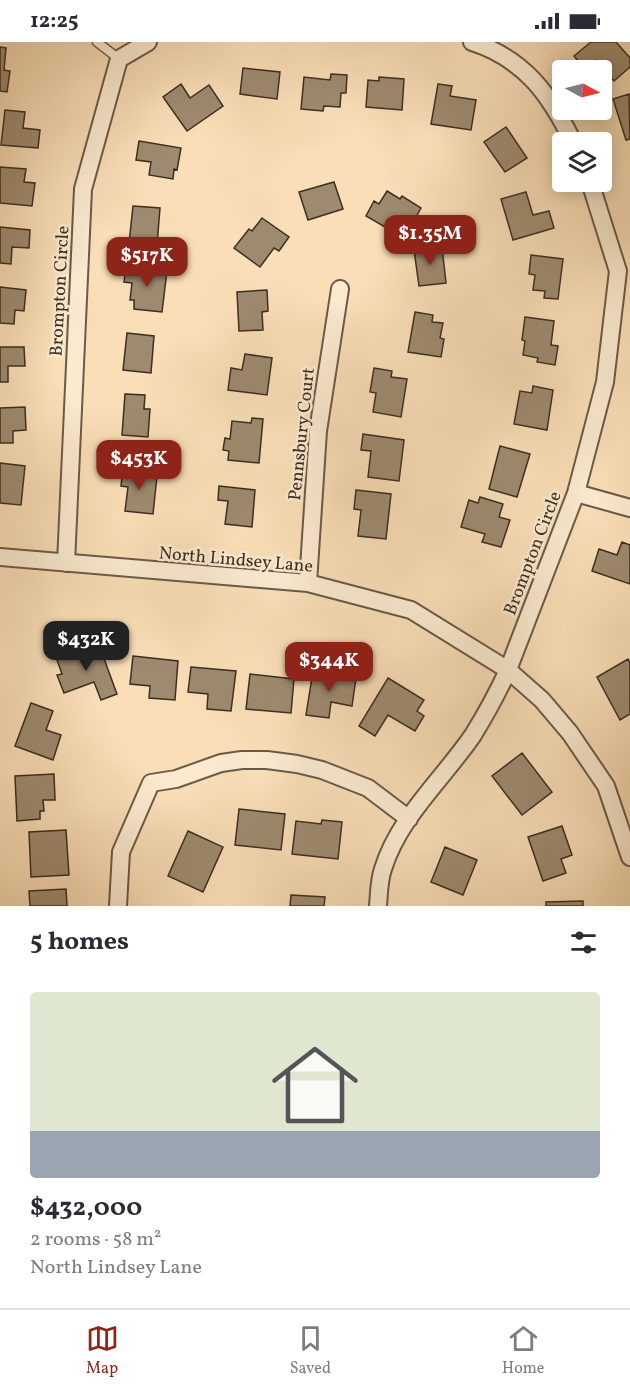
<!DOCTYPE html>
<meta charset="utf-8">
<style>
body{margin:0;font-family:Vollkorn,serif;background:#f7f7f7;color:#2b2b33;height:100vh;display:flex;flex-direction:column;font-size:22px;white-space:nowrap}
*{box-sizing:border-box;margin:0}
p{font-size:20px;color:#7c7c81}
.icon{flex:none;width:33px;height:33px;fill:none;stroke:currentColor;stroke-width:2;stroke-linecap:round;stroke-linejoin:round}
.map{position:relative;height:864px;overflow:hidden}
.drawer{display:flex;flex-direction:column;background:#fff;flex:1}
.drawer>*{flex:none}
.needle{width:39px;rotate:97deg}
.tools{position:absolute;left:552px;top:18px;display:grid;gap:12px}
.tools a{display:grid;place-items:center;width:60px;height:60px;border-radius:6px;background:#fff;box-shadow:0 3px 15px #0003;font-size:30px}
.price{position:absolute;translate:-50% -51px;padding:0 14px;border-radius:12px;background:#8f2418;color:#fff;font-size:20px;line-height:39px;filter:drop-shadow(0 2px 3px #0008)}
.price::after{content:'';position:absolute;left:50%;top:36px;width:18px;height:14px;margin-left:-9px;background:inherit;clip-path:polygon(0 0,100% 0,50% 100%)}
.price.current{background:#222;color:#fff}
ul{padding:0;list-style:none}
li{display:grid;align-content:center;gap:12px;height:318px;padding:0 30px}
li+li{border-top:2px solid #e1e1e2}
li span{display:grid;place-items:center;height:186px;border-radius:6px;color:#555}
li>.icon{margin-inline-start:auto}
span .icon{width:108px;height:108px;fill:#fffc;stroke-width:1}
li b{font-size:26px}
h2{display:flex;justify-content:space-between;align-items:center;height:72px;padding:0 30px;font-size:26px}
.status{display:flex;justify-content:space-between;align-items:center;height:42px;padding:0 30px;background:#fff;direction:ltr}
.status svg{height:16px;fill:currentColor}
.dock{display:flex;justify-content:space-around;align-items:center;height:84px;border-top:2px solid #e1e1e2;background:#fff;font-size:16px;color:#7c7c81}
.dock a{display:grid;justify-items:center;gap:3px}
.dock .current{color:#8f2418}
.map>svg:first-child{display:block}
.building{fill:#9e8a6f;stroke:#3c2e22;stroke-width:1.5}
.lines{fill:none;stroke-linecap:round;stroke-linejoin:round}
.service-casing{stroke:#6b5a47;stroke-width:11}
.minor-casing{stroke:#6b5a47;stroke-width:20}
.service{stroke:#fbead0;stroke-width:8}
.minor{stroke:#fbead0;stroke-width:16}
.labels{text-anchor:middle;stroke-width:5;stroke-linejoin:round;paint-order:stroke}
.street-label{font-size:18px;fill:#3c2e22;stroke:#fbead0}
</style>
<div class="status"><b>12:25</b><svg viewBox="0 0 49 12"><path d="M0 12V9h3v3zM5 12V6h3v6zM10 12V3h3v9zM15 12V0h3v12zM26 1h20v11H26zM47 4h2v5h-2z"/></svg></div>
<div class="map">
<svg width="630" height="864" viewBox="0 0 630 864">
<rect width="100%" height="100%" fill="#f9deb7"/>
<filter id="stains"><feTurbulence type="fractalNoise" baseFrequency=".00333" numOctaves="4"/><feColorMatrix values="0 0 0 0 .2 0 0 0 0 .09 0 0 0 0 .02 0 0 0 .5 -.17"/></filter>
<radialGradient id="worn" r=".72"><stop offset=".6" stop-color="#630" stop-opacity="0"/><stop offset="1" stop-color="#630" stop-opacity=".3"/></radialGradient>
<path class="building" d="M 591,0 L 616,0 L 630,16 L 630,25 L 614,39 L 596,18 L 585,27 L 574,14 Z
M 0,5 L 6,6 L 4,28 L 10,29 L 7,50 L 0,49 Z
M 243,26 L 280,30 L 277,57 L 240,52 Z
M 331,32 L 347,33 L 346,51 L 341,51 L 340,65 L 324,64 L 323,69 L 301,67 L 304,35 L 330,38 Z
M 379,35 L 404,37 L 402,68 L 366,65 L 368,38 L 379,39 Z
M 181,42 L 190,56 L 209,43 L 223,64 L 187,89 L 163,55 Z
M 438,42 L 452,44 L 450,54 L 476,58 L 471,88 L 431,82 Z
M 629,52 L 630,97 L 626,98 L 613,57 Z
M 5,68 L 25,70 L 23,86 L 40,88 L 38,106 L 1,103 Z
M 506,85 L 527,116 L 505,130 L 484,100 Z
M 139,99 L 181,106 L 177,128 L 174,127 L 173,137 L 149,133 L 151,120 L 136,118 Z
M 0,125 L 26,127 L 24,140 L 35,141 L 32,164 L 0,161 Z
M 334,140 L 343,167 L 308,178 L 299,150 Z
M 387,149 L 400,157 L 402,154 L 421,166 L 404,196 L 366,174 L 374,159 L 379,162 Z
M 526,150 L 533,173 L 549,169 L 554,186 L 513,198 L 501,157 Z
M 133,164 L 160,166 L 157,203 L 129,201 Z
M 262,176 L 289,195 L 279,209 L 274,206 L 260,225 L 234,206 L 249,187 L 252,189 Z
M 0,185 L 30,188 L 29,206 L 12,205 L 11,222 L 0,221 Z
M 442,205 L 446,241 L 419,244 L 414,208 Z
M 531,213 L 563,217 L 558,257 L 544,256 L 545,249 L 533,248 L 535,233 L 529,232 Z
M 126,225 L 167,229 L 162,270 L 134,267 L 134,258 L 130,258 L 132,241 L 124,240 Z
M 0,245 L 26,248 L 24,269 L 15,268 L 14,282 L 0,281 Z
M 267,248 L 268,269 L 262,270 L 263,288 L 239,289 L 237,250 Z
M 415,270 L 433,273 L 432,280 L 443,281 L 440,296 L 444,297 L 441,315 L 408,310 Z
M 525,275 L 554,279 L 551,303 L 558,304 L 555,323 L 537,320 L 538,316 L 523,313 L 525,299 L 522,298 Z
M 127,291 L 154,294 L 151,331 L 123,328 Z
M 0,305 L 24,305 L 25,324 L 8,324 L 8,340 L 0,340 Z
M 245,312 L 272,316 L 267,353 L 228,348 L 231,326 L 242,328 Z
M 374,326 L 392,329 L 391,335 L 407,337 L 401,375 L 373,370 L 376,351 L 370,350 Z
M 533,344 L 553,348 L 547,388 L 514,382 L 520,349 L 532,351 Z
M 125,352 L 145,353 L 144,367 L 150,367 L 148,395 L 122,393 Z
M 25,365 L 26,388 L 13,389 L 13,401 L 0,401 L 0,366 Z
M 252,376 L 263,377 L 259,421 L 228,418 L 229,409 L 223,408 L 225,396 L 230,397 L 232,379 L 251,381 Z
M 363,392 L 404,398 L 399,439 L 368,435 L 371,409 L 361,408 Z
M 500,404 L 530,412 L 517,455 L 489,447 Z
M 0,421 L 25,424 L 21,463 L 0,461 Z
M 123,425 L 136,427 L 136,432 L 157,434 L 153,472 L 125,469 L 128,445 L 121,444 Z
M 219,444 L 255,448 L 252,485 L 225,482 L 228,459 L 218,458 Z
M 356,448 L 391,452 L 386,497 L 358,494 L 361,468 L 354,467 Z
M 480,455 L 503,462 L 499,475 L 510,478 L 501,505 L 482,500 L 485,492 L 461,485 L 469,458 L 478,461 Z
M 622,500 L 630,503 L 630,542 L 592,529 L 599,507 L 617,513 Z
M 99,603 L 117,652 L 101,658 L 94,640 L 64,651 L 57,633 L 62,632 L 57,618 Z
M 133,614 L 178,619 L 175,658 L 149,656 L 150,644 L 130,642 Z
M 628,617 L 630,621 L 630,672 L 620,678 L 597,635 Z
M 191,625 L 236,629 L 231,669 L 207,667 L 208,652 L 188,650 Z
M 313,629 L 356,636 L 352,664 L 331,660 L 329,676 L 306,673 Z
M 250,632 L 294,637 L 291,671 L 246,667 Z
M 388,636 L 424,658 L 417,669 L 424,674 L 415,689 L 388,673 L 375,694 L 359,684 Z
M 31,661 L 53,669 L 46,688 L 61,693 L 53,718 L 15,704 Z
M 522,711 L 552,750 L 522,773 L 492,734 Z
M 54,732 L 55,758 L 43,758 L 44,769 L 40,769 L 40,777 L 17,779 L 15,734 Z
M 239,767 L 285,772 L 281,808 L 235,803 Z
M 322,778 L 342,780 L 338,817 L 292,812 L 296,779 L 321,782 Z
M 562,784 L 572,813 L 561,817 L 566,831 L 543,839 L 528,795 Z
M 66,788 L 69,833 L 31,835 L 29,790 Z
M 188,789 L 223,805 L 203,850 L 168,834 Z
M 445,805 L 477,818 L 463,853 L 431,840 Z
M 66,847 L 67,864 L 30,864 L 29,849 Z
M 291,853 L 325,855 L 324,864 L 290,864 Z
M 583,859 L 583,864 L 546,864 L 546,860 Z"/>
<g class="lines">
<defs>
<path id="service" d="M 97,0 L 119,17"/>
<path id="minor" d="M 472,0 C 525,17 550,53 573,100
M 576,451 L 630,466
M 0,515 L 308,541 L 411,568 L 508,628 L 542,658 L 570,691 L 606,744 L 630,815
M 66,521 L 83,147 L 119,17 L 148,0
M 308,541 L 318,389 L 340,247
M 118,864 L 121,810 L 151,741 L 176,737 L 221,721 L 242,718 L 267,718 L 297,722 L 322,728 L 368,746 L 409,777
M 378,864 C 379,852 379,838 383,827 C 399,775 443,737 473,693 C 486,672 498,650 508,628 L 576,451 L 605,340 L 618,229 L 590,140"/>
</defs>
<use href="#service" class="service-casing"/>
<use href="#minor" class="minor-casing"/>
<use href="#service" class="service"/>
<use href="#minor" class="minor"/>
</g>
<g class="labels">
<g class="street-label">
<text transform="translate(59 249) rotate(-87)" y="6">Brompton Circle</text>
<text transform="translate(301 392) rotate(-84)" y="6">Pennsbury Court</text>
<text transform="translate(532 511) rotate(-69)" y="6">Brompton Circle</text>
<text transform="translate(236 517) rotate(5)" y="6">North Lindsey Lane</text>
</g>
</g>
<rect width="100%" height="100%" filter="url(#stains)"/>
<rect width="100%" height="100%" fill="url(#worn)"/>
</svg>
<div class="tools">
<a><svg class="needle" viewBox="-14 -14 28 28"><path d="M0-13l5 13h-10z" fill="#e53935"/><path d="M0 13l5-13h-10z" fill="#7c7c81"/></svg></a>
<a><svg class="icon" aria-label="layers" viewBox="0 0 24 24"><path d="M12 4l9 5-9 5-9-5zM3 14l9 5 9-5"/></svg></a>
</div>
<b class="price" style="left:430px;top:224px">$1.35M</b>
<b class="price" style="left:147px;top:246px">$517K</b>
<b class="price" style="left:139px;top:449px">$453K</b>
<b class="price current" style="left:86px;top:630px">$432K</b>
<b class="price" style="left:329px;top:651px">$344K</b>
</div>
<section class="drawer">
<h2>5 homes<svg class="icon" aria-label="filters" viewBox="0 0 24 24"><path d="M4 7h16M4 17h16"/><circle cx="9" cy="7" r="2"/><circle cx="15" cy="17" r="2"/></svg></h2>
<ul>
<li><span style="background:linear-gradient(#dfe7d0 75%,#9aa5b1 0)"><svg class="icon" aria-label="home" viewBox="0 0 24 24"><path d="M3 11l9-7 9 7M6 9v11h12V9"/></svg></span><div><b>$432,000</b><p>2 rooms · 58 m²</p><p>North Lindsey Lane</p></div></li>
</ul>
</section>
<nav class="dock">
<a class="current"><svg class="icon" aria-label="map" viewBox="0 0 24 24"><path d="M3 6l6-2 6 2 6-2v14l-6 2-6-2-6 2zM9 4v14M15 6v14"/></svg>Map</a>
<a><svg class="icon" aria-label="saved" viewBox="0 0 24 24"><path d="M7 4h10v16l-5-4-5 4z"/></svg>Saved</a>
<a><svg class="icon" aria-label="home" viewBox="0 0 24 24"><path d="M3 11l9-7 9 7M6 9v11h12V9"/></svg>Home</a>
</nav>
